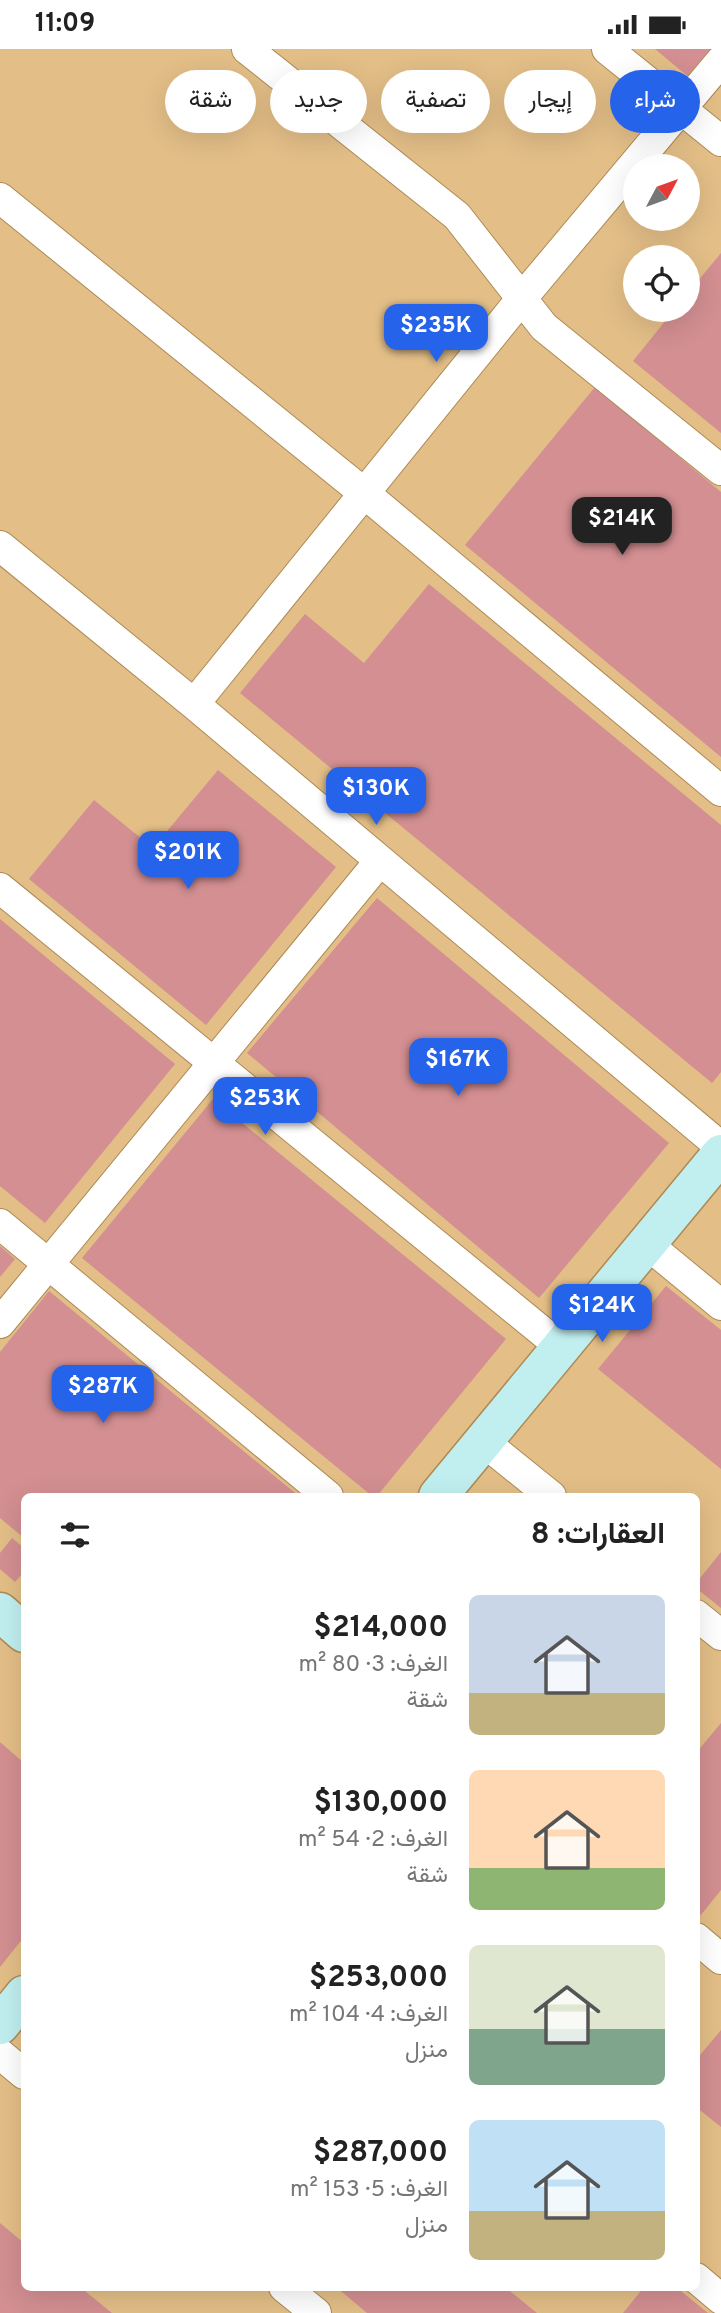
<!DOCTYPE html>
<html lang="ar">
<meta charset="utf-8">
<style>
body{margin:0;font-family:Overpass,Vazirmatn,sans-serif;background:#f2f2f2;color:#222;direction:rtl;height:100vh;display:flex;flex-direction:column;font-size:26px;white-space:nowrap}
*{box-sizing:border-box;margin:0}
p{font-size:23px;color:#767676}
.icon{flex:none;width:38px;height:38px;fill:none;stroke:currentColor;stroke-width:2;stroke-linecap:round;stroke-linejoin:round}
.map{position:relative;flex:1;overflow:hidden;direction:ltr}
.details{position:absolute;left:21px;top:1444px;width:679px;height:798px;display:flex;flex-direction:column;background:#fff;border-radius:10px;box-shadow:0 7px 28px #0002;direction:rtl}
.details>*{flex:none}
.guide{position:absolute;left:21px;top:21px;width:679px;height:63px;direction:rtl;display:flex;gap:14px}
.needle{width:46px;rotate:49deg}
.buttons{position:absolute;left:623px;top:105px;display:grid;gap:14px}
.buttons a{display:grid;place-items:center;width:77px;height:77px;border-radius:50%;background:#fff;box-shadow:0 7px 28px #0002;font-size:35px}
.price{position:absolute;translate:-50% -60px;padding:0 16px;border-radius:14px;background:#2563eb;color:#fff;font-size:23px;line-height:46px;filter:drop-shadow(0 2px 4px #0008)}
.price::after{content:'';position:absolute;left:50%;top:42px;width:21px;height:16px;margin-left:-10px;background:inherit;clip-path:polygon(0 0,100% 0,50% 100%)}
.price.current{background:#222;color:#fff}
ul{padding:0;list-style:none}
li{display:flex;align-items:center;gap:21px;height:175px;padding:0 35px}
li span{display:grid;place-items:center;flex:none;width:196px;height:140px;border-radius:10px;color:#555}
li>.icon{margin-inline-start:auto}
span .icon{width:84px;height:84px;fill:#fffc;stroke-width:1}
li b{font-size:30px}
h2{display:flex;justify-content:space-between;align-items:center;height:84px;padding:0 35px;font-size:30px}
.chip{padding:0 24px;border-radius:32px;background:#fff;box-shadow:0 7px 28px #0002;font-size:24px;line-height:63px}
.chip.current{background:#2563eb;color:#fff}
.status{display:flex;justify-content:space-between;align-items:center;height:49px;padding:0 35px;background:#fff;direction:ltr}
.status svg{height:19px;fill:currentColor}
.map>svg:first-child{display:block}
.building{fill:#d38f92}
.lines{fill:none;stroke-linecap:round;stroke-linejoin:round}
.street-casing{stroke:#ad8a54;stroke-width:32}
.secondary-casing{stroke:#ad8a54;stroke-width:41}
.street{stroke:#fff;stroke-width:30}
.secondary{stroke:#c1eff0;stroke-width:38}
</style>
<div class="status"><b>11:09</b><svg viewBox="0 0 49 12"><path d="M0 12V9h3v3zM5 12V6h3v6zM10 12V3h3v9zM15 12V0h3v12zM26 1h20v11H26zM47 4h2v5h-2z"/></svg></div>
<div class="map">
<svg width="721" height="2264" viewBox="0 0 721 2264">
<rect width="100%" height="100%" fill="#e3be87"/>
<path class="building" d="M 655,0 L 716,0 L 691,30 Z
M 721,204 L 721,384 L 633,312 L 674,261 L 688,261 L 688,244 Z
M 595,338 L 721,443 L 721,708 L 465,496 Z
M 429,535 L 721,776 L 721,1023 L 712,1034 L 240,644 L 305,565 L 364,614 Z
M 218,721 L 336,818 L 206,976 L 29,830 L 94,751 L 153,799 Z
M 377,849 L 669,1094 L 539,1249 L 247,1004 Z
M 0,870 L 175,1015 L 45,1174 L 0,1137 Z
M 213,1050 L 506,1290 L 377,1447 L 372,1447 L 82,1209 Z
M 0,1197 L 15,1210 L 0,1228 Z
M 666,1237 L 721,1281 L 721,1420 L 598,1320 Z
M 49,1242 L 225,1387 L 299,1447 L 24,1447 L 24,1489 L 0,1469 L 0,1303 Z
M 12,1489 L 24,1499 L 24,1523 L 15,1533 L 0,1520 L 0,1504 Z
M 721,1503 L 721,1559 L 696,1539 L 696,1534 Z
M 721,1674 L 721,1841 L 700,1867 L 696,1865 L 696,1704 Z
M 0,1693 L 24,1714 L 24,1888 L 0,1918 Z
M 721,1981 L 721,2078 L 696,2058 L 696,2011 Z
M 0,2174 L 24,2194 L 24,2238 L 80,2238 L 112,2264 L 0,2264 Z
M 336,2238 L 505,2238 L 537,2264 L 367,2264 Z
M 644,2238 L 676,2238 L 708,2264 L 623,2264 Z"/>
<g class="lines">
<defs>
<path id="street" d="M 247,0 L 457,167 L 544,278 L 721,421
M 607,0 L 721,92
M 0,149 L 364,444 L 721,742
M 0,497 L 194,655 L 721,1098
M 194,655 L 522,249 L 721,12
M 0,839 L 561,1298
M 0,1175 L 328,1447
M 647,1195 L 721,1256
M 0,1274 L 379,813
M 483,1392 L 551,1447
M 696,1566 L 721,1586
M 696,1889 L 721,1910
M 0,2005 L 24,2025
M 696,2229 L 721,2250
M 284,2238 L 316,2264"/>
<path id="secondary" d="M 438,1447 L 721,1105
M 0,1563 L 24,1584
M 0,1976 L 24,1946"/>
</defs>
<use href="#street" class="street-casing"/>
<use href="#secondary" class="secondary-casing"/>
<use href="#street" class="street"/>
<use href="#secondary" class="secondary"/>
</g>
</svg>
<div class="buttons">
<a><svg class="needle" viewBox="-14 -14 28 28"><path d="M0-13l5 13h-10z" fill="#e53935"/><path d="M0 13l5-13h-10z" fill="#767676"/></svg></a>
<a><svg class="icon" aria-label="locate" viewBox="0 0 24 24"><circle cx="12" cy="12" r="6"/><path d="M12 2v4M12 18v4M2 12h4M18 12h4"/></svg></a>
</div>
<b class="price" style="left:436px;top:315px">$235K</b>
<b class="price current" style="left:622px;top:508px">$214K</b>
<b class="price" style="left:376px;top:778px">$130K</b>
<b class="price" style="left:188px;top:842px">$201K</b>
<b class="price" style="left:458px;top:1049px">$167K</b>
<b class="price" style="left:265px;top:1088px">$253K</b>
<b class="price" style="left:602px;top:1295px">$124K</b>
<b class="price" style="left:103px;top:1376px">$287K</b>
<div class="guide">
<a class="chip current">شراء</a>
<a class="chip">إيجار</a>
<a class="chip">تصفية</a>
<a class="chip">جديد</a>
<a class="chip">شقة</a>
</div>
<section class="details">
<h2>العقارات: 8<svg class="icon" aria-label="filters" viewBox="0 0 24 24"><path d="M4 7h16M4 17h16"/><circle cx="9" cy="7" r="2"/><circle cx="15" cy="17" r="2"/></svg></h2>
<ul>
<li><span style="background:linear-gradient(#c9d6e8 70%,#c2b280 0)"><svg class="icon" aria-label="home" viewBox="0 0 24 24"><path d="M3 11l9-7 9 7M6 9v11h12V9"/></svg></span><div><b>$214,000</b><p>الغرف: 3 · 80 m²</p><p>شقة</p></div></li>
<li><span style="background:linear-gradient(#ffd9b3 70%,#8fb573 0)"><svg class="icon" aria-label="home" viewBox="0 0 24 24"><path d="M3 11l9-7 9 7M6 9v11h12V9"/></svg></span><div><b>$130,000</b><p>الغرف: 2 · 54 m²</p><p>شقة</p></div></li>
<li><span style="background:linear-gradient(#dfe7d0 60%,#7fa58c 0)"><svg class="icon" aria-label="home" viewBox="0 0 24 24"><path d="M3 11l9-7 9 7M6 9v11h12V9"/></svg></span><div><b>$253,000</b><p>الغرف: 4 · 104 m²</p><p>منزل</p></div></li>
<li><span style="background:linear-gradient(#bfe0f5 65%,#c2b280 0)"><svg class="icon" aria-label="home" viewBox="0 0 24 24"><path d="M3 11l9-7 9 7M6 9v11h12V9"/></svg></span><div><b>$287,000</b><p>الغرف: 5 · 153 m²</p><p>منزل</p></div></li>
</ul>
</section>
</div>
